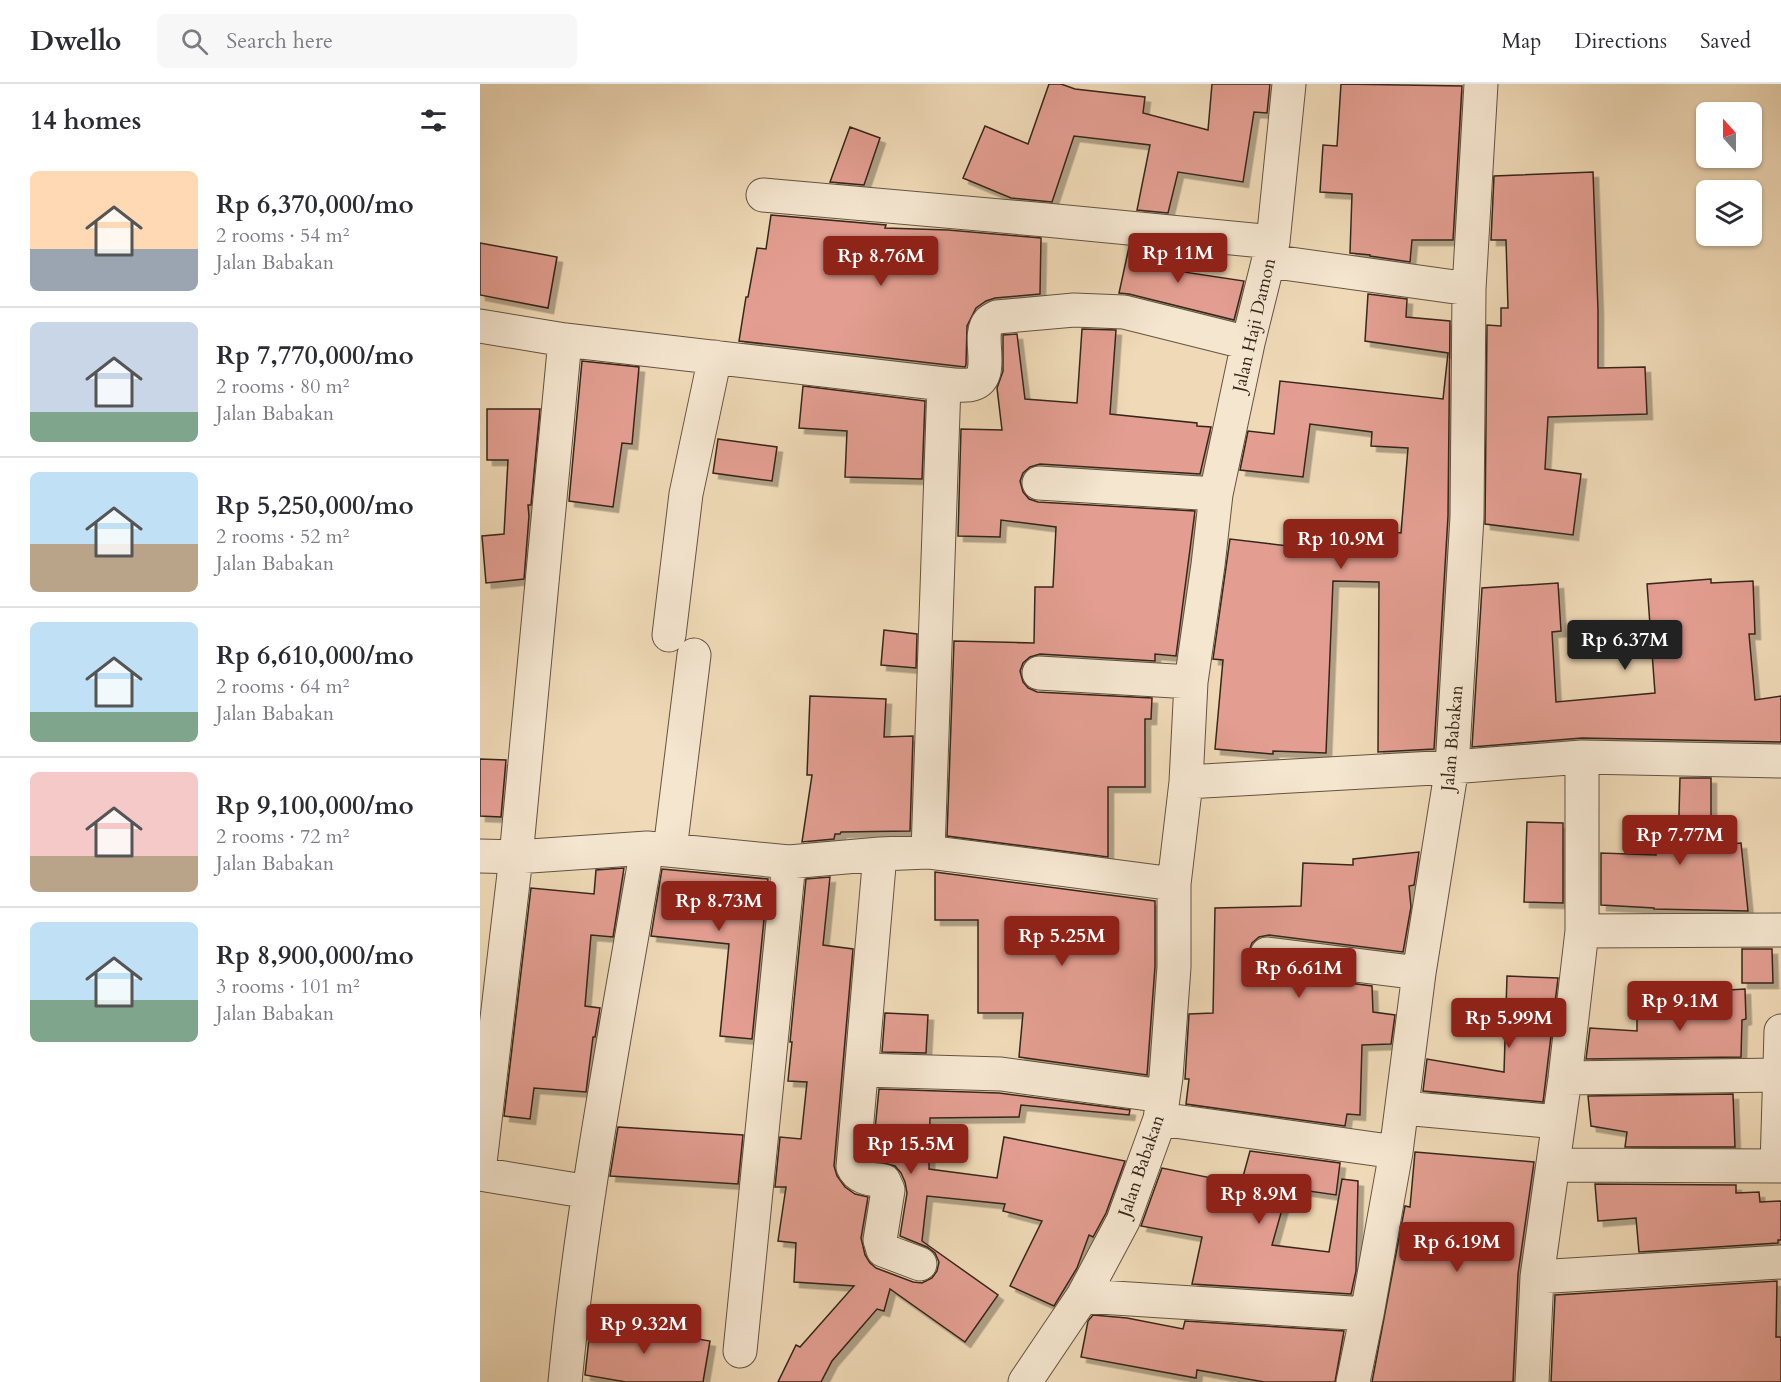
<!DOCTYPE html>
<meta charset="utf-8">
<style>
body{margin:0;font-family:Cardo,serif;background:#f7f7f7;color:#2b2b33;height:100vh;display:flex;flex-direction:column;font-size:22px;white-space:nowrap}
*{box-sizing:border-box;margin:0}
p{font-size:20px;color:#7c7c81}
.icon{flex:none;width:33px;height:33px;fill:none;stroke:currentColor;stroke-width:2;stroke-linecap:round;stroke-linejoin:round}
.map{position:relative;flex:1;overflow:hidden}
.panel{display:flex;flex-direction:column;background:#fff;width:480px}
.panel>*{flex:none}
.needle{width:39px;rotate:339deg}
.controls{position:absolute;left:1216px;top:18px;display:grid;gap:12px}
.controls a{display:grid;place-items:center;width:66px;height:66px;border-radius:9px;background:#fff;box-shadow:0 2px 4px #0004;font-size:30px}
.price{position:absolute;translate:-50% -51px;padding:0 14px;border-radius:6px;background:#8f2418;color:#fff;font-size:20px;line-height:39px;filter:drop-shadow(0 2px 3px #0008)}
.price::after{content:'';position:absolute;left:50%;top:36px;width:18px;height:14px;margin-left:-9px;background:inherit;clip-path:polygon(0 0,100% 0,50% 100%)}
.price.on{background:#222;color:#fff}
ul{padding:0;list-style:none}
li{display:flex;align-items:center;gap:18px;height:150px;padding:0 30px}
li+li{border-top:2px solid #e1e1e2}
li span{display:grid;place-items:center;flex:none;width:168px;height:120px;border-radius:9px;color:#555}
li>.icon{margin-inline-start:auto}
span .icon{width:72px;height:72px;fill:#fffc;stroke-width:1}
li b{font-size:26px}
h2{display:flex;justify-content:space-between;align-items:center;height:72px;padding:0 30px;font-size:26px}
header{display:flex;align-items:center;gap:36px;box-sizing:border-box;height:84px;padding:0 30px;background:#fff;border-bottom:2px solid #e1e1e2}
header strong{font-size:28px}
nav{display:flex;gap:33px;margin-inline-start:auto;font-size:21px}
.search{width:420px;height:54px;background:#f7f7f7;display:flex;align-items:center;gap:15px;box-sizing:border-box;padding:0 21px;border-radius:9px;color:#7c7c81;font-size:22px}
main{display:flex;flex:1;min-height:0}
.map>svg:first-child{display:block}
.building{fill:#e39e91;stroke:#36261a;stroke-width:1.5;filter:url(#shadow)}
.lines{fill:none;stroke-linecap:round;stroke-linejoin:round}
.minor-casing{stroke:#645341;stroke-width:35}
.minor{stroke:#f5e6d0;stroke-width:33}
.labels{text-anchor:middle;stroke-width:4.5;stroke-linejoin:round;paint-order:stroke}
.street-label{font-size:18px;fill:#36261a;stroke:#f5e6d0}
</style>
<header>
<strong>Dwello</strong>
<div class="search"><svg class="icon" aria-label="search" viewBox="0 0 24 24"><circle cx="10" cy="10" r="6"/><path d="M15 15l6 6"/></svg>Search here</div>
<nav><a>Map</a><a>Directions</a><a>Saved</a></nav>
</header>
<main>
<section class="panel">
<h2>14 homes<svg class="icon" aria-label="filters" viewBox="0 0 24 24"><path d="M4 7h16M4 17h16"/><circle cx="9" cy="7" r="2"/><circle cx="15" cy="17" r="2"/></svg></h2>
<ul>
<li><span style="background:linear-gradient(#ffd9b3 65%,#9aa5b1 0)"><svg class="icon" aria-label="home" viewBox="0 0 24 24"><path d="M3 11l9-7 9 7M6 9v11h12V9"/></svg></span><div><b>Rp 6,370,000/mo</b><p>2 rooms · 54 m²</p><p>Jalan Babakan</p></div></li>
<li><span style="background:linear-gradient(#c9d6e8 75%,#7fa58c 0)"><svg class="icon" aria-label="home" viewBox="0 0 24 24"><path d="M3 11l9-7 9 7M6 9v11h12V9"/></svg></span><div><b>Rp 7,770,000/mo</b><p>2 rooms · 80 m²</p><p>Jalan Babakan</p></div></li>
<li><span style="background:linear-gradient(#bfe0f5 60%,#b9a48a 0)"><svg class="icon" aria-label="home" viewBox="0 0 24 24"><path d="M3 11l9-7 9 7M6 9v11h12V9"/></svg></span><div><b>Rp 5,250,000/mo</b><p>2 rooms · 52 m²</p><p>Jalan Babakan</p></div></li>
<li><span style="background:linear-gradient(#bfe0f5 75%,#7fa58c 0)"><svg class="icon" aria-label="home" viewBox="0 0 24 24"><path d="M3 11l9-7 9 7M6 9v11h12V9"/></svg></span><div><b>Rp 6,610,000/mo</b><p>2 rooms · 64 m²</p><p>Jalan Babakan</p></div></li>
<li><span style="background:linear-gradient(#f6c9c9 70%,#b9a48a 0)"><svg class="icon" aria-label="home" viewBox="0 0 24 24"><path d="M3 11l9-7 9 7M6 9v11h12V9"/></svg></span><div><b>Rp 9,100,000/mo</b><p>2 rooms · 72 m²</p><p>Jalan Babakan</p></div></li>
<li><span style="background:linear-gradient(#bfe0f5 65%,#7fa58c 0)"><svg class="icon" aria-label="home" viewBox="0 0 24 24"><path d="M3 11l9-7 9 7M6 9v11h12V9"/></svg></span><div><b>Rp 8,900,000/mo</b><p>3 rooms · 101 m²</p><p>Jalan Babakan</p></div></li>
</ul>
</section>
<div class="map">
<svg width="1301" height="1298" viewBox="0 0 1301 1298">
<defs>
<filter id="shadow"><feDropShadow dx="5.5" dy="5.5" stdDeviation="0" flood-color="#0004"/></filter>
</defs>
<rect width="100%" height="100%" fill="#efd9b6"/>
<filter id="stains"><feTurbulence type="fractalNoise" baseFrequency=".00333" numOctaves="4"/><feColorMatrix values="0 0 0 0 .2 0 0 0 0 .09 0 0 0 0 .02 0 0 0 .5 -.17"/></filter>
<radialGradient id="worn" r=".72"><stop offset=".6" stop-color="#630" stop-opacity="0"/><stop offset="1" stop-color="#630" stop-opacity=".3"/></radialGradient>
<path class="building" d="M 569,0 L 581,0 L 595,5 L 665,13 L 663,29 L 728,46 L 732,0 L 790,0 L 787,29 L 774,28 L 763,98 L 698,88 L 688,129 L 657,126 L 670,61 L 594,52 L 572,118 L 531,114 L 483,94 L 505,42 L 548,60 Z
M 861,0 L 982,2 L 973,156 L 932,156 L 930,178 L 890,172 L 890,171 L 870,169 L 872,110 L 840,108 L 843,61 L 857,62 Z
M 370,43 L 400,54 L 384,101 L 350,98 Z
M 1113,88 L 1118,226 L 1118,284 L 1165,283 L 1167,330 L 1068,333 L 1065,385 L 1101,390 L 1093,451 L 1005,440 L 1007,241 L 1021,242 L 1021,224 L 1028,224 L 1026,156 L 1011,156 L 1014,92 Z
M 291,131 L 406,141 L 405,144 L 468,146 L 561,154 L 560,210 L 515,214 L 506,217 L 496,224 L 487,242 L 486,280 L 485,283 L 259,257 L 266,213 L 268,213 L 277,164 L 286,165 Z
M 0,159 L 77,173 L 68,224 L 0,211 Z
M 649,163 L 701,168 L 697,187 L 764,197 L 754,236 L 649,210 L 639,209 Z
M 888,210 L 927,215 L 926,233 L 970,237 L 968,432 L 954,665 L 898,668 L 899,498 L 853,497 L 846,669 L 793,667 L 793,670 L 735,665 L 743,576 L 733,575 L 750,455 L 842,466 L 843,458 L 899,462 L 900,447 L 921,449 L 928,364 L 891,362 L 892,348 L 830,340 L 823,393 L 760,386 L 768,347 L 794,350 L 800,297 L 963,315 L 968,269 L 885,257 Z
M 602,245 L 636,246 L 630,330 L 717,339 L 717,342 L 731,343 L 720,390 L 560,380 L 550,383 L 543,389 L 540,397 L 543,408 L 549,415 L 558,418 L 715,427 L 696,572 L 675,570 L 675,577 L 560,570 L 550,573 L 543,579 L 540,587 L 543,598 L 548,604 L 557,608 L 672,614 L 671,635 L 665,635 L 665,703 L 628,703 L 628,773 L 467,752 L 474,557 L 554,559 L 555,503 L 573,503 L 576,443 L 521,436 L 520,453 L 478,452 L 481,345 L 522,346 L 517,304 L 523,287 L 523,251 L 537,250 L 545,315 L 597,319 Z
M 102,277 L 159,283 L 152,360 L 142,359 L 133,423 L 89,417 Z
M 323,302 L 445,317 L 442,395 L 365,393 L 367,347 L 319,344 Z
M 7,325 L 60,325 L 51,421 L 48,421 L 49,432 L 44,495 L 6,499 L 2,452 L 24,450 L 28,376 L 7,376 Z
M 238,355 L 297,363 L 292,397 L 233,389 Z
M 1231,495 L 1231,499 L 1273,497 L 1275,550 L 1269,550 L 1275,616 L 1301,612 L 1301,658 L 1102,654 L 992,663 L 1002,504 L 1078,499 L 1081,547 L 1072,548 L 1076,618 L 1175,609 L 1167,500 Z
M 404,546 L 437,550 L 436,584 L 401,581 Z
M 330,612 L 406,615 L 404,653 L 433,652 L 430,747 L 361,748 L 360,750 L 355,750 L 354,755 L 322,758 L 332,691 L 327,691 Z
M 0,675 L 26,676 L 21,733 L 0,732 Z
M 1200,694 L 1231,694 L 1231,762 L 1261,759 L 1268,827 L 1174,825 L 1174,824 L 1121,821 L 1121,769 L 1176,771 L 1176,765 L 1198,766 Z
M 1047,738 L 1083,739 L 1083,819 L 1044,818 Z
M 939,768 L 934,801 L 929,802 L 931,823 L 923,868 L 789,851 L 779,853 L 772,859 L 769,867 L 770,878 L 776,885 L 784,888 L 892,902 L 893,928 L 915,931 L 911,960 L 882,961 L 880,1031 L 867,1030 L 865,1042 L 706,1020 L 709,995 L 705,995 L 709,930 L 733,929 L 735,824 L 821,822 L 823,779 L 873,781 L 873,775 Z
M 144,784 L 133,853 L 111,851 L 105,922 L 120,924 L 115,953 L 113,953 L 106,1008 L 54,1004 L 50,1035 L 24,1032 L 51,804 L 114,810 L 116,786 Z
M 182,785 L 288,795 L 272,955 L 240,952 L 249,860 L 171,852 Z
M 455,788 L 675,817 L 675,882 L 667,991 L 539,973 L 543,929 L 498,929 L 498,836 L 455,836 Z
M 350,793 L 343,861 L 373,865 L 354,1082 L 357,1092 L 365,1103 L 375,1110 L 388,1113 L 381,1154 L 385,1171 L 390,1179 L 396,1184 L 433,1198 L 442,1199 L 452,1194 L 457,1187 L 459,1178 L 455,1169 L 447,1163 L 420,1152 L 427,1109 L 425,1098 L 421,1089 L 415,1082 L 392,1076 L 399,1005 L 519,1009 L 650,1026 L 649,1031 L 541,1021 L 539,1033 L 450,1034 L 449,1085 L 517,1094 L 524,1053 L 645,1077 L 626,1129 L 613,1153 L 609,1151 L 597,1184 L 574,1222 L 530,1202 L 562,1137 L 523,1127 L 525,1120 L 447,1112 L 442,1157 L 518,1211 L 485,1258 L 410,1205 L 404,1227 L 397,1225 L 352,1277 L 341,1298 L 298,1298 L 316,1261 L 320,1263 L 374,1202 L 314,1198 L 316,1159 L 298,1157 L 306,1103 L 295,1103 L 300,1053 L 321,1055 L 327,998 L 308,997 L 312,958 L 310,958 L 326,795 Z
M 1262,865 L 1292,865 L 1293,899 L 1262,899 Z
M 1027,892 L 1078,894 L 1063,1018 L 943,1007 L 947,975 L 1024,988 Z
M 1265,905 L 1266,935 L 1262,936 L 1261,973 L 1106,975 L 1110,944 L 1157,947 L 1157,935 L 1215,932 L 1215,908 Z
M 405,929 L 448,931 L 446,969 L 402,968 Z
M 1253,1010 L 1255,1063 L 1145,1063 L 1147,1048 L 1111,1042 L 1108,1012 Z
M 138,1043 L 263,1051 L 258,1100 L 130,1092 Z
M 770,1067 L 860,1079 L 856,1111 L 808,1104 L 792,1161 L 849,1168 L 862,1095 L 878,1097 L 876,1187 L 871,1210 L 712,1200 L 722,1153 L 661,1142 L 682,1084 L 761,1100 Z
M 935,1068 L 1054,1078 L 1038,1190 L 1033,1298 L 892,1298 L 925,1122 L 930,1123 Z
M 1115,1100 L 1256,1101 L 1256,1109 L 1279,1108 L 1280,1118 L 1301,1117 L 1301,1156 L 1298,1156 L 1298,1159 L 1159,1168 L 1156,1134 L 1118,1137 Z
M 1297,1197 L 1296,1253 L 1301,1253 L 1301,1298 L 1071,1298 L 1075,1211 Z
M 613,1231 L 647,1234 L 703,1245 L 705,1237 L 864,1247 L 855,1298 L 784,1298 L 717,1286 L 716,1294 L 601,1273 L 608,1237 Z
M 111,1237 L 230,1257 L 223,1298 L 146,1298 L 105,1291 Z"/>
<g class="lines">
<defs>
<path id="minor" d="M 283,111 L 566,136 L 793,158
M 789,177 L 989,205
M 0,242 L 85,256 L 464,300 C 472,301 481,302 489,301 C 519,296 495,253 509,238 C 511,236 515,234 517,233 L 594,226 L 644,228 L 768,259
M 559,399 L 736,410
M 189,551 L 206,410 L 235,273
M 559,589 L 711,598
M 706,698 L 972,683 L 1102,673 L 1301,677
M 190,766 L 214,571
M 448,768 L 464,300
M 400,770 L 373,1083 C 378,1095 392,1095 404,1097 L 408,1106 L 400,1156 L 403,1166 L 440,1180
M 0,772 L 36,773 L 167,764 L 309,778 L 400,770 L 448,768 L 694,800
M 1102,847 L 1301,846
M 787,870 L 939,889
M 382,986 L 521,990 L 683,1012
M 1085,994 L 1299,991
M 923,1024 L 1078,1038
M 680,1035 L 916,1068
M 0,1079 L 36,773 L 85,256
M 1073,1081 L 1301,1082
M 1297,1082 L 1301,947
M 0,1090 L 109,1108
M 1057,1193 L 1301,1178
M 603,1212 L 887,1230
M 260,1267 L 309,778
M 85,1298 C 102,1119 137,941 167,764
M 545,1298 L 603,1212 L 643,1137 L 680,1035 L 686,993 L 694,883 L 694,800 L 706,698 L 711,598 L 728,481 L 736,410 L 768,259 L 793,158 L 809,0
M 873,1298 L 887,1230 L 916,1068 L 939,889 L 972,683 L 987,433 L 989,205 L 1001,0
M 1052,1298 L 1057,1193 L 1085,994 L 1102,847 L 1102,673"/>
</defs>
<use href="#minor" class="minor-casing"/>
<use href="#minor" class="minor"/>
</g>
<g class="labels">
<g class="street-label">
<text transform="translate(774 241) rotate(-77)" y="6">Jalan Haji Damon</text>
<text transform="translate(972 654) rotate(-85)" y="6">Jalan Babakan</text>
<text transform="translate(661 1082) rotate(-71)" y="6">Jalan Babakan</text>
</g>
</g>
<rect width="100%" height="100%" filter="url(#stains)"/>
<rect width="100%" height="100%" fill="url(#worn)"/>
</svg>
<div class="controls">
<a><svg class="needle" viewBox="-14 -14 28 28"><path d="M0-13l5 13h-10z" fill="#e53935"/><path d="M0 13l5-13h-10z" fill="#7c7c81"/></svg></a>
<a><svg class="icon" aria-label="layers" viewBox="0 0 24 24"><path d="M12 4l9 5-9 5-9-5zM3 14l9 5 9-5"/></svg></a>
</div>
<b class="price" style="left:698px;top:200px">Rp 11M</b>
<b class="price" style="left:401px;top:203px">Rp 8.76M</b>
<b class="price" style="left:861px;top:486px">Rp 10.9M</b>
<b class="price on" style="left:1145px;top:587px">Rp 6.37M</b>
<b class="price" style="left:1200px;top:782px">Rp 7.77M</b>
<b class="price" style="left:239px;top:848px">Rp 8.73M</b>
<b class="price" style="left:582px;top:883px">Rp 5.25M</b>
<b class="price" style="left:819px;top:915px">Rp 6.61M</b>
<b class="price" style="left:1200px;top:948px">Rp 9.1M</b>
<b class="price" style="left:1029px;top:965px">Rp 5.99M</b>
<b class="price" style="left:431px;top:1091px">Rp 15.5M</b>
<b class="price" style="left:779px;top:1141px">Rp 8.9M</b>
<b class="price" style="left:977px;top:1189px">Rp 6.19M</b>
<b class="price" style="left:164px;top:1271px">Rp 9.32M</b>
</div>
</main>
